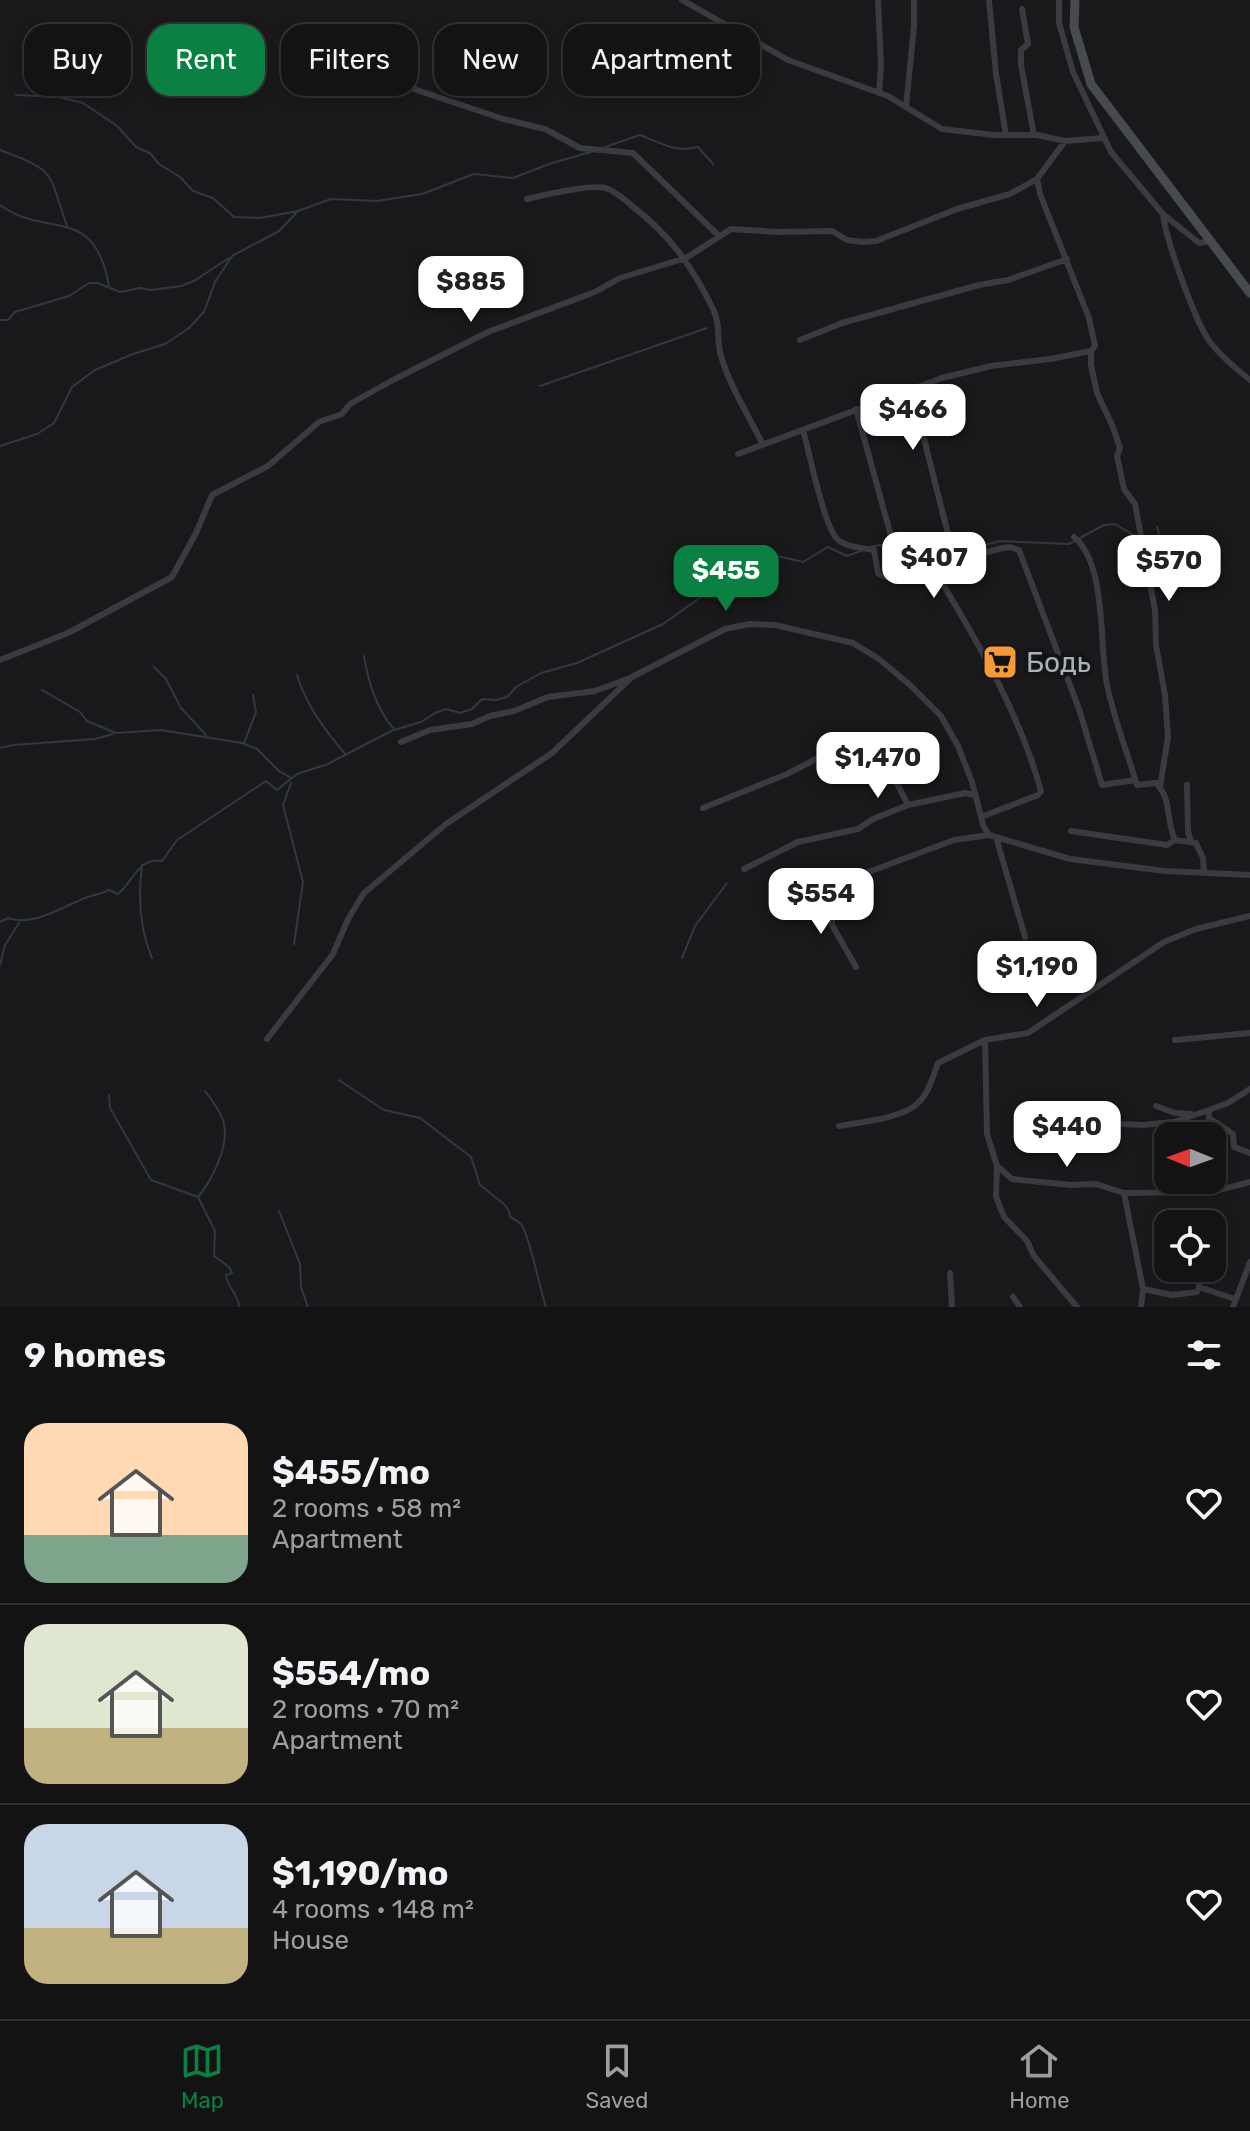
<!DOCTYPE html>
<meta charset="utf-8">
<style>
body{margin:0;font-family:Rubik,sans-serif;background:#1c1c1d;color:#f1f3f6;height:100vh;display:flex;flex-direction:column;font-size:30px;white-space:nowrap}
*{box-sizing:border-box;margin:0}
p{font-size:26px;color:#9d9ea0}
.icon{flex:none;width:44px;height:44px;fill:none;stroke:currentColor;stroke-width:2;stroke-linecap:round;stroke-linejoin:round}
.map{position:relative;height:1307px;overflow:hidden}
.sheet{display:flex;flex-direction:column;background:#131314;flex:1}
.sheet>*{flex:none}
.banner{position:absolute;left:24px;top:24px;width:800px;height:72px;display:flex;gap:16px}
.needle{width:52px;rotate:271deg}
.tools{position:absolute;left:1154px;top:1122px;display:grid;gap:16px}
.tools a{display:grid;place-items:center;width:72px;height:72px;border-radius:16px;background:#131314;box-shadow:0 4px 12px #0003,0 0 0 2px #323234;font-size:40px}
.price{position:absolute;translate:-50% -68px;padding:0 18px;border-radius:16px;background:#fff;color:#222;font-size:26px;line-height:52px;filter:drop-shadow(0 2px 4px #0008)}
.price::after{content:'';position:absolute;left:50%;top:48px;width:24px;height:18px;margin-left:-12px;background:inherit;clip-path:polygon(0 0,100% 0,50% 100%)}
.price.on{background:#0b8043;color:#fff}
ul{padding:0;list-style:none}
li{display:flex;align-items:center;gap:24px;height:200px;padding:0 24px}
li+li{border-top:2px solid #323234}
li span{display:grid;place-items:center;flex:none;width:224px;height:160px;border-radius:24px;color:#555}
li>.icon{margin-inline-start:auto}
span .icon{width:96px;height:96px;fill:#fffc;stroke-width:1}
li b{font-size:34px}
h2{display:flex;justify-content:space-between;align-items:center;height:96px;padding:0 24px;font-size:34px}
.tag{padding:0 28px;border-radius:24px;background:#131314;box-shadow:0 4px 12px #0003,0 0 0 2px #323234;font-size:28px;line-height:72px}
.tag.on{background:#0b8043;color:#fff}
.tabs{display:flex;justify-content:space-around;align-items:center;height:112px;border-top:2px solid #323234;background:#131314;font-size:22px;color:#9d9ea0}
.tabs a{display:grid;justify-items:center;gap:4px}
.tabs .on{color:#0b8043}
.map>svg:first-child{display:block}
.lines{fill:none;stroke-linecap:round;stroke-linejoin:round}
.stream{stroke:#2e3a40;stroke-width:2}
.street{stroke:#393b40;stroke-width:6}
.secondary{stroke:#474b50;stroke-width:9}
.labels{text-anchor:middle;stroke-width:8;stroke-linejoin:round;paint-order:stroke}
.poi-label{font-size:28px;fill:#abb2bb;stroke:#141416;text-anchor:start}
</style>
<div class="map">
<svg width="1250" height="1307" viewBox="0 0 1250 1307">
<rect width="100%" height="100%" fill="#19191b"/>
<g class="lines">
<path class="stream" d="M 527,37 L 535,37 L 536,49 L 528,50 Z
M 604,44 L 605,49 L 602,50 L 600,46 Z
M 16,95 L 59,97 L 83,103 L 117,126 L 136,147 L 150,153 L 159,164 L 180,177 L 193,191 L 213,198 L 234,217 L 260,218 L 298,211
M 605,147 L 640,135 C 661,143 675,153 698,147 L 713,164
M 0,150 C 58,172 47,170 67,226
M 0,205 C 49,240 94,203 109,286
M 0,320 L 8,320 L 15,312 L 69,296 L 89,283 L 98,283 L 120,292 L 140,288 L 151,290 L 181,286 L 194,281 L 229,258
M 540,386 L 707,328
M 0,446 L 37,434 L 54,423 L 72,387 L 95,370 L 133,354 L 165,344 L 189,328 L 204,312 L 215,282 L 232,256 L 279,231 L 298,211 L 331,199 L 377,201 L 422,194 L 474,174 L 513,178 L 552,163 L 591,152
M 869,547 L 881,545 L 893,562 L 902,568 L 938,547 L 963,551 L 1000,541 L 1069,544 L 1104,525 L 1115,524 L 1141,539 L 1157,543 L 1161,540 L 1157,527
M 364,656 C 368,681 377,709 393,728
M 154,667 L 166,679 L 181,708 L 206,735
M 297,675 C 307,707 325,730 346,755
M 42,690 L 80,712 L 87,721 L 116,733 L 161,730 L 242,743 L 257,749 L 279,771 L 291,778
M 244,743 L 256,712 L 253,695
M 0,748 L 13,745 L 95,739 L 113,734
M 291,783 L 283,805 L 303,882 L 294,944
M 142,865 C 138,896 140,930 152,958
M 0,922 L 8,918 C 33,927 62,907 85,898 C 93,895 101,894 109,890 L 118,894 C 133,882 139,856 162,861 L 177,840 L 266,781 L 277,790 L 297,774 L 328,764 L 391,731 L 421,722 L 435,713 L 446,709 L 460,713 L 472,709 L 482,699 L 496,700 L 507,697 L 516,687 L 541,673 L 577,663 L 663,624 L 718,585 L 742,563 L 755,557 L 769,554 L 803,562 L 828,547 L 847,556 L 863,550
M 682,958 L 695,926 L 727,883
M 0,965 L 5,945 L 19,923
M 339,1080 L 384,1110 L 420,1118 L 471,1157 L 480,1185 L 504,1204 L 509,1211 L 510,1217 C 514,1219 518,1221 521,1224 C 529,1233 540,1290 546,1307
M 109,1095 L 110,1108 L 151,1180 L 198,1197 L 215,1231 L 214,1256 L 229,1267 L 232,1273 L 226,1275 C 227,1288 239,1294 239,1307
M 198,1197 C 212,1180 229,1147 224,1124 C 222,1113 212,1100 205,1091
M 279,1211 L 300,1264 L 301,1287 L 308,1307"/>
<path class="street" d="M 682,0 L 788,60 L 888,96 L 942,129 L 994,135 L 1037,135 L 1065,141 L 1103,138
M 878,0 L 881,65 L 879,93
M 989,0 L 996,74 L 1006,135
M 1059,0 L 1059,23 L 1073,72 L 1111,152 L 1163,214 L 1199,243 L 1212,241
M 1022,9 L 1028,44 L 1021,50 L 1021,65 L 1034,135
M 364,82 L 396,83 L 503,119 L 545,129 L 580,148 L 633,153 L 719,236
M 906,107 L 914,26 L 914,0
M 1065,141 L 1037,179 L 1040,194 L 1089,318 L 1095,346 L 1091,351 L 1091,365 L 1097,393 L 1113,427 L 1120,448 L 1117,456 L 1124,489 L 1135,504 L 1155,610 L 1156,645 L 1165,695 L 1168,737 L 1160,787
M 527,199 C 543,195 591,184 606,188 C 615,191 624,199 631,205 C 670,235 692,266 713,309 C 721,325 716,339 721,356 C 730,387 749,416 763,445
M 1163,214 C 1165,237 1196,324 1210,342 C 1221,356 1236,369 1250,380
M 800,340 L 842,323 L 979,285 L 1008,280 L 1067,259
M 856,409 L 894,547 L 898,555 L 906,557 L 949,538 L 912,391
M 803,430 C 809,451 824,526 837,539 C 845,547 863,548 874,550 L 878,573 C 896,585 921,575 941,581 C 981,648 1020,715 1041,791 L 1038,795 L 981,817
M 738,454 L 942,378 L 991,366 L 1050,359 L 1091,351
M 1074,537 C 1107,564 1099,646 1107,685 C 1114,719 1127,752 1137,785 L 1156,783 C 1172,798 1166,822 1175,840 L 1196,843 L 1203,858 L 1204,873
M 931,578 L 935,568 L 943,565 L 1002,548 L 1010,547 L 1019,550 L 1079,709 L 1102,785 L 1135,780
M 0,660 L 68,633 L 172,577 L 196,533 L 212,495 L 268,466 L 319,422 L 342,414 L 350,404 L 395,379 L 488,332 L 595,292 L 620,278 L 686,258 L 731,229 L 778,232 L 832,231 L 847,240 L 862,242 L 876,241 L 957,209 L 1010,194 L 1037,179
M 401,742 L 430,730 L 472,724 L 490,716 L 514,711 L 548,697 L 595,691 L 630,678
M 1187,785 L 1188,831 L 1191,842
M 703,808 L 787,774 L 859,737 C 880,743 898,786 908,805 L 965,793 L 975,795
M 1071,831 L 1167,845 L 1175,840
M 996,837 L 1025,937
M 744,869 L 798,842 L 858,829 L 873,819 L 908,805
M 856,967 L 832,925 L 832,918 L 841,911 L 844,901 L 866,873 L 954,840 L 989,835
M 267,1039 L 333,954 L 348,919 L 364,893 L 446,824 L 552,753 L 632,677 L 725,629 L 750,624 L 775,625 L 853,643 L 879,659 L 910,685 L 941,716 L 958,746 L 972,782 L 983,825 L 989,835 L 1070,859 L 1165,871 L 1250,875
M 985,1040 L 987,1134 L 997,1166 L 996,1197 L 1004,1217 L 1027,1241 L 1034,1256 L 1077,1307
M 1175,1040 L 1250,1033
M 1250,1089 L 1228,1103 L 1209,1110 L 1209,1118 L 1233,1134 L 1234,1147 L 1250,1153
M 1156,1106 L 1175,1113 L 1191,1114
M 1033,1112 L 1086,1121 L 1112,1120 L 1121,1124 L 1143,1125 L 1174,1122 L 1209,1110
M 839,1126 C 860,1122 904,1118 918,1103 C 929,1093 933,1076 938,1063 L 985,1040 L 1028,1033 L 1164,942 L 1196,929 L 1250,916
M 997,1166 L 1012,1179 L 1071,1185 L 1096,1184 L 1124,1193 L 1211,1192 L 1250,1182
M 1124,1193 L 1143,1289 L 1141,1307
M 950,1273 L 952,1307
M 1199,1287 L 1201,1268
M 1143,1289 L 1172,1295 L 1197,1292 L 1199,1287 L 1235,1299
M 1013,1297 L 1020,1307
M 1233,1307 L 1250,1262"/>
<path class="secondary" d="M 1075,0 L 1074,27 L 1091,84 L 1250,293"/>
</g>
<defs>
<symbol id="supermarket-square" viewBox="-11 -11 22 22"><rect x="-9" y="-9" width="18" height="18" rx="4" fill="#f69a35" stroke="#141416"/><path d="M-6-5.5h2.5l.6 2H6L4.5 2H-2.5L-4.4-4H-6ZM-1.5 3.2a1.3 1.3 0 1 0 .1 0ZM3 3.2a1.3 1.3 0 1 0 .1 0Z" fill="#111"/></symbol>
</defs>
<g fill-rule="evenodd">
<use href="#supermarket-square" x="980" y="642" width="40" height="40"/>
</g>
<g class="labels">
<g class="poi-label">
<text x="1026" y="672">Бодь</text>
</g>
</g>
</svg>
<div class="tools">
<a><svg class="needle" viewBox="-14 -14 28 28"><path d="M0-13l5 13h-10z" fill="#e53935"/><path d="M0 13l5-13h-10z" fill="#9d9ea0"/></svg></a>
<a><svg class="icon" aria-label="locate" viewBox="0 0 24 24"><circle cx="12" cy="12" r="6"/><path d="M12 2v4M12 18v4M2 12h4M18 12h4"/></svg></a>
</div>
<b class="price" style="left:471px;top:324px">$885</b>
<b class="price" style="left:913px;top:452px">$466</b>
<b class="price" style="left:934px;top:600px">$407</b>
<b class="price" style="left:1169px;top:603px">$570</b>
<b class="price on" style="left:726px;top:613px">$455</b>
<b class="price" style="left:878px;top:800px">$1,470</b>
<b class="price" style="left:821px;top:936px">$554</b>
<b class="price" style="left:1037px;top:1009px">$1,190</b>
<b class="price" style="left:1067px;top:1169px">$440</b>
<div class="banner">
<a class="tag">Buy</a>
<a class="tag on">Rent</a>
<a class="tag">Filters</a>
<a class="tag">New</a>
<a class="tag">Apartment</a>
</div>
</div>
<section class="sheet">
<h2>9 homes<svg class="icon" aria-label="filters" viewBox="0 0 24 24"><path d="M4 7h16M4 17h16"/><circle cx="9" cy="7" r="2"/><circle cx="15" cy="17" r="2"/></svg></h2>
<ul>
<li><span style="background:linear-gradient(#ffd9b3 70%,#7fa58c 0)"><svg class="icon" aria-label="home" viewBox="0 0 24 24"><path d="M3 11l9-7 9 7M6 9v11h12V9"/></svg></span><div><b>$455/mo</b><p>2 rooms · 58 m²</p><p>Apartment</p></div><svg class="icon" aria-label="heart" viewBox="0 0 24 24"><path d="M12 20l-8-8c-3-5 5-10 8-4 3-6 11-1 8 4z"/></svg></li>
<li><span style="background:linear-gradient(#dfe7d0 65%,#c2b280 0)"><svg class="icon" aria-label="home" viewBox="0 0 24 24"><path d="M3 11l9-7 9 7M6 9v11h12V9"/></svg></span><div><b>$554/mo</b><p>2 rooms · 70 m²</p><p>Apartment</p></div><svg class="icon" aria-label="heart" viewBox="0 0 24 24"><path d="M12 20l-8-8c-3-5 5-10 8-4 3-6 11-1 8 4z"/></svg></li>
<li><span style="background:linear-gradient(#c9d6e8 65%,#c2b280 0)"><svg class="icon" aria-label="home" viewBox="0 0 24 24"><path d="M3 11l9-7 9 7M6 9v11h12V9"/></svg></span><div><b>$1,190/mo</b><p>4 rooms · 148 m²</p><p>House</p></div><svg class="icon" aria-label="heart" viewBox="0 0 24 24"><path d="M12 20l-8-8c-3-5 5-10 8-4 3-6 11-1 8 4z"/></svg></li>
</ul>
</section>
<nav class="tabs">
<a class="on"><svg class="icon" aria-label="map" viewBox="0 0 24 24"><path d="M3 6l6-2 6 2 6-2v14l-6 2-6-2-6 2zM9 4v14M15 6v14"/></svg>Map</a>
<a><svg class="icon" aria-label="saved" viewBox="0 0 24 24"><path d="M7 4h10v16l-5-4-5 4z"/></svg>Saved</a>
<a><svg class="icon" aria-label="home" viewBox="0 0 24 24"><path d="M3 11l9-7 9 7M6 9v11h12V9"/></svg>Home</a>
</nav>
